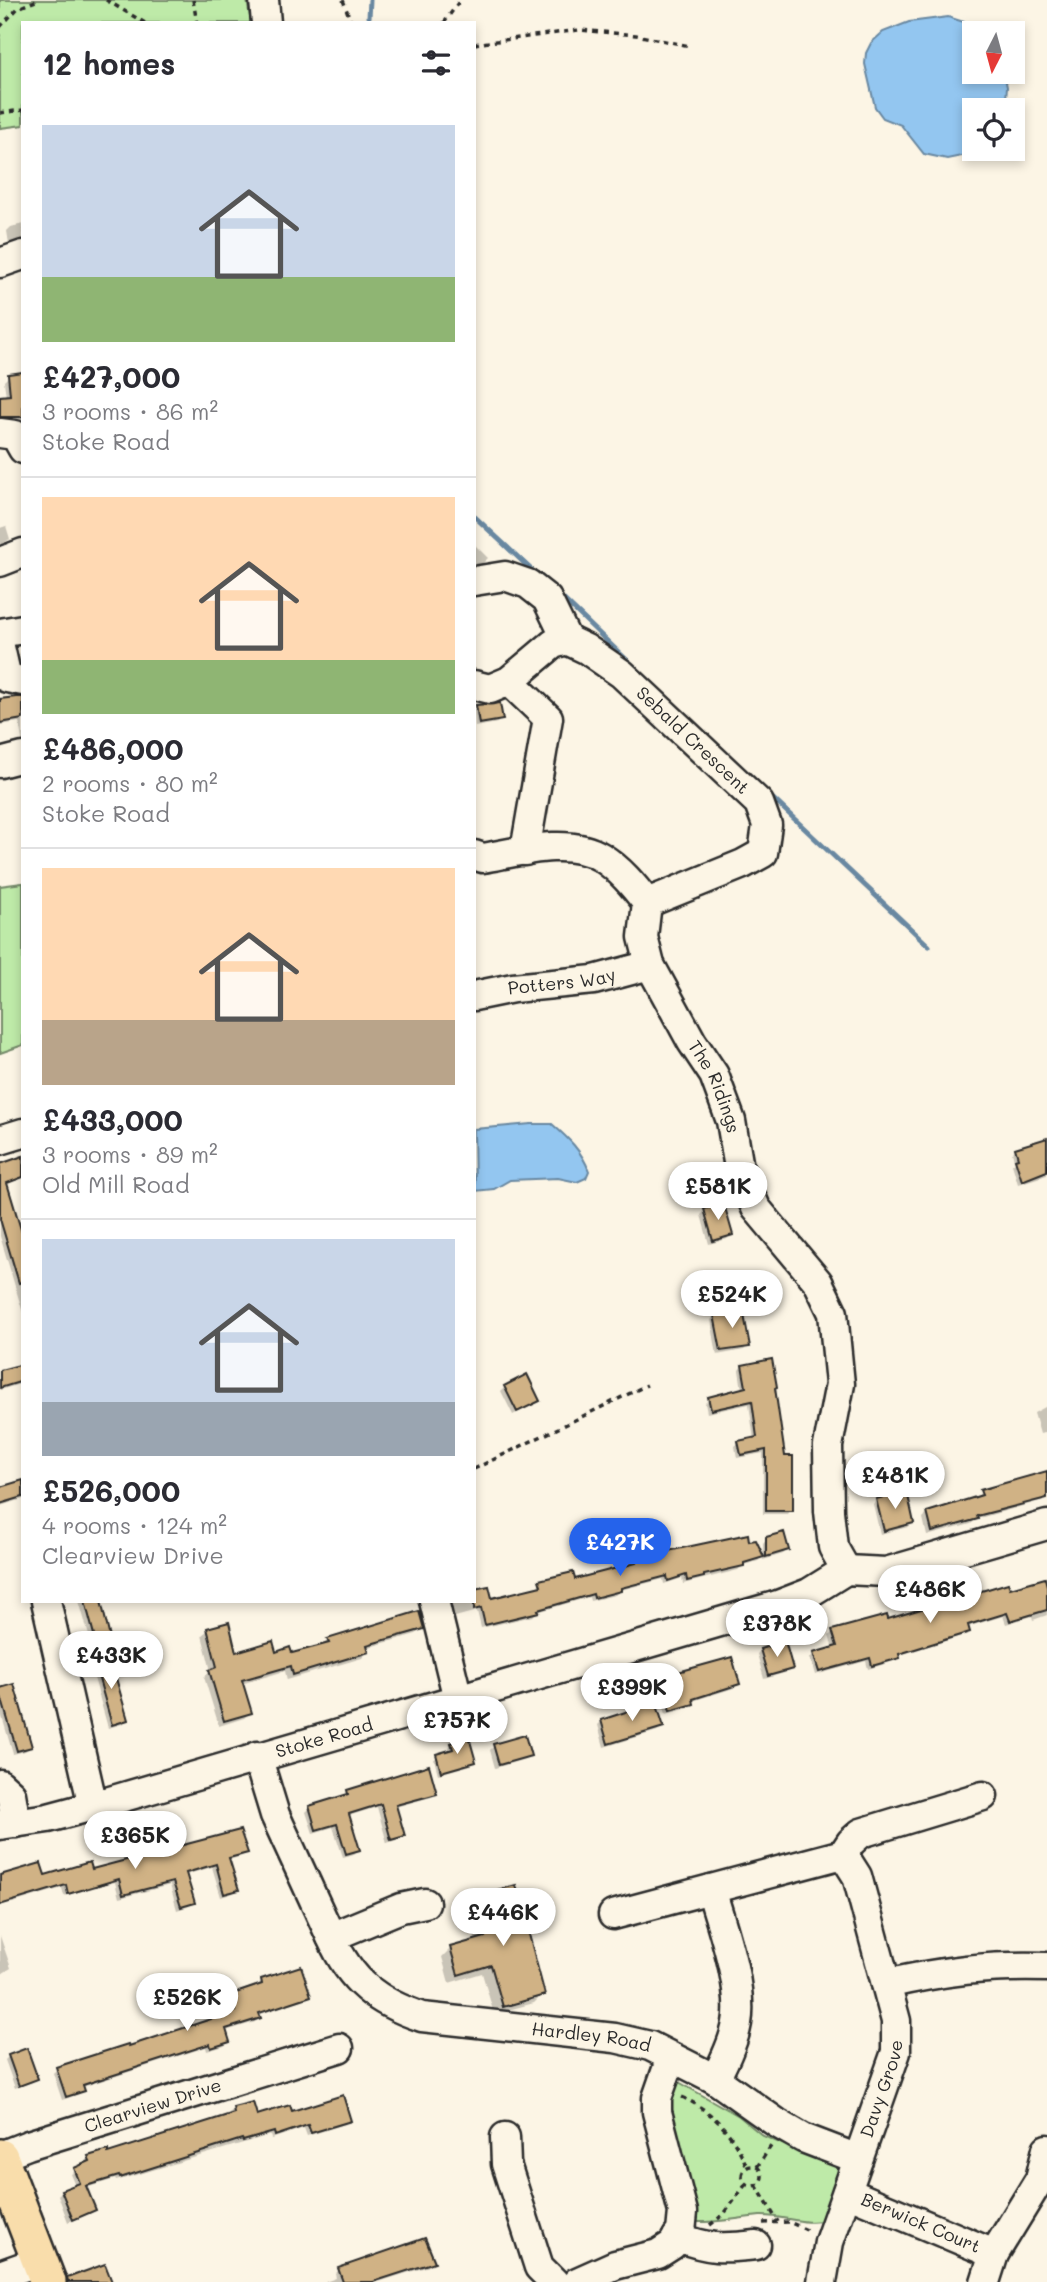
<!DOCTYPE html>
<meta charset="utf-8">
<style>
body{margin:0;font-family:Mali,sans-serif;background:#f2f2f3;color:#2b2b33;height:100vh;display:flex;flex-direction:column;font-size:26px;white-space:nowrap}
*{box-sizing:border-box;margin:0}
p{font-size:23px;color:#7c7c81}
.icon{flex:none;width:38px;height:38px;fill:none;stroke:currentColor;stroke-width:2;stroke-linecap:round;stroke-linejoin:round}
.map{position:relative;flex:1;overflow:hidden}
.details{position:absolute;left:21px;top:21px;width:455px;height:1582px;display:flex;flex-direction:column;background:#fff;border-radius:0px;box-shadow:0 4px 10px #0003}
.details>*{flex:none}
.needle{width:46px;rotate:186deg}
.buttons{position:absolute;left:962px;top:21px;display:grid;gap:14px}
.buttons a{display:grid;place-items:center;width:63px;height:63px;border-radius:0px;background:#fff;box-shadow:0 4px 10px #0003;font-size:35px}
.price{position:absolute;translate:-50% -60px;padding:0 16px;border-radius:24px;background:#fff;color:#222;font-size:23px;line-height:46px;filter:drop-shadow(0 2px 4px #0008)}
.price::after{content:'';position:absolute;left:50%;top:42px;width:21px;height:16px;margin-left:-10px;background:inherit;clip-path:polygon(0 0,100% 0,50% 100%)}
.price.selected{background:#2563eb;color:#fff}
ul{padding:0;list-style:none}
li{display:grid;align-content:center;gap:14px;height:371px;padding:0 21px}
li+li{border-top:2px solid #e1e1e2}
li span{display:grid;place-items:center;height:217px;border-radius:0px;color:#555}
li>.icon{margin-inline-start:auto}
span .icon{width:126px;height:126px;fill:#fffc;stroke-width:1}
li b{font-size:30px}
h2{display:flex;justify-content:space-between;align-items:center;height:84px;padding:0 21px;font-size:30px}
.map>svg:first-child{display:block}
.green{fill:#beeaa8;stroke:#748a6a;stroke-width:2}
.water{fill:#93c6f0;stroke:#6988a1;stroke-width:2}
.shadow{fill:#0003}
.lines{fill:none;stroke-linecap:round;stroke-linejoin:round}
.stream{stroke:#6988a1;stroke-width:5}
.building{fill:#d0b285;stroke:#2b2b2b;stroke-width:2}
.minor-casing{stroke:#2b2b2b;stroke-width:33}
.major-casing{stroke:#2b2b2b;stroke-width:40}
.path{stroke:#2b2b2b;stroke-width:3.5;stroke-dasharray:5 5;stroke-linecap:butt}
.minor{stroke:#fcf5e5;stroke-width:28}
.major{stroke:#f9ddab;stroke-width:35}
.labels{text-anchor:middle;stroke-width:5;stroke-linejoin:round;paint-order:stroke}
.street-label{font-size:18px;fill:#2b2b2b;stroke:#fcf5e5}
</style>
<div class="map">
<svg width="1047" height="2282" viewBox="0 0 1047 2282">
<rect width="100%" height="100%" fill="#fcf5e5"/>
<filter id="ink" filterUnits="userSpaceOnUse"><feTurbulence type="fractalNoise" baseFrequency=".0143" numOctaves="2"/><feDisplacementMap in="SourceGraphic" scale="14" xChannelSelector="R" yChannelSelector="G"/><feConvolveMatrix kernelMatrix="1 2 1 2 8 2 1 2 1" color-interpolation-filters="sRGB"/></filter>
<g filter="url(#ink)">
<path class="green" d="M 0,0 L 247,0 L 251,23 L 23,23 L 23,125 L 0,128 Z
M 23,883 L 23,1045 L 0,1053 L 0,886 Z
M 677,2081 L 739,2116 L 763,2136 L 837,2167 L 840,2180 L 826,2220 C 805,2226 783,2215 760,2216 C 738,2218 717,2223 694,2222 L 667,2132 L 668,2084 Z"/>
<path class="water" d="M 948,17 L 970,24 L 982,33 L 975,33 L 975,72 L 1004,72 L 1007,87 L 1005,110 L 975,110 L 975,149 L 984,149 L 981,152 L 947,159 L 924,154 L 901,125 L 883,118 L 875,107 L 865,64 L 866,53 L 871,43 L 883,32 L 909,22 Z
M 531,1124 L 552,1124 C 568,1138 582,1151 589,1171 L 586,1178 L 577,1182 L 558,1178 L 510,1180 L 494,1189 L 475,1191 L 474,1129 Z"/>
<path class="shadow" d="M 23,224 L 23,242 L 9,244 L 7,231 L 11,227 Z
M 23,374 L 23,423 L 0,422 L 0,398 L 6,397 L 4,381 L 9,376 Z
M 6,526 L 10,539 L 0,545 L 0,528 Z
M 474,544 L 488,558 L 480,566 L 474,567 Z
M 23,699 L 23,745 L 19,722 L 0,725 L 0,701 Z
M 477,707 L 501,719 L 497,723 L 475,727 L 474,709 Z
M 1047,1139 L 1047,1175 L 1018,1184 L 1012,1164 L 1015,1162 L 1012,1153 L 1016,1149 Z
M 23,1158 L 23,1178 L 5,1185 L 23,1244 L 23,1313 L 0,1236 L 0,1166 Z
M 705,1211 L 731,1234 L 727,1239 L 709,1244 L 701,1215 Z
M 715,1316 L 748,1346 L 744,1350 L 717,1355 L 711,1320 Z
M 23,1366 L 23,1383 L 0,1390 L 0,1373 Z
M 742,1366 L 773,1389 L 791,1510 L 788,1514 L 763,1514 L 763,1453 L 737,1458 L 735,1446 L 739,1443 L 754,1440 L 749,1404 L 707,1413 L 705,1403 L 709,1399 L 742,1390 L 739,1370 Z
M 505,1387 L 538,1400 L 513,1415 L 501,1391 Z
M 1047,1406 L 1047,1432 L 1040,1434 L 1034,1413 Z
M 1047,1473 L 1047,1499 L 976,1519 L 971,1524 L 927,1536 L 923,1518 L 928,1513 L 976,1499 L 981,1492 Z
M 23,1482 L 23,1499 L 0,1506 L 0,1488 Z
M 877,1500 L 912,1522 L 908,1527 L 880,1534 L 873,1504 Z
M 767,1538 L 787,1550 L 783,1554 L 763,1560 L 763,1543 Z
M 748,1544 L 762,1557 L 758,1561 L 743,1565 L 738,1570 L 683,1584 L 682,1578 L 664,1584 L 663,1579 L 620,1590 L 615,1595 L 590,1601 L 589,1597 L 537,1612 L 533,1616 L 481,1628 L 477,1611 L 455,1617 L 451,1601 L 490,1600 L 537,1589 L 540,1582 L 573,1581 L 632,1566 L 636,1560 Z
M 1047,1579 L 1047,1615 L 1033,1620 L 1032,1616 L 1006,1624 L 1003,1616 L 967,1627 L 968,1631 L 964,1635 L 897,1656 L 894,1661 L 868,1669 L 866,1661 L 815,1675 L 810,1658 L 814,1654 L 833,1649 L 829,1636 L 833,1631 L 887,1621 Z
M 79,1601 L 98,1601 L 110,1645 L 106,1650 L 94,1653 Z
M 422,1628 L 416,1634 L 366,1648 L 367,1652 L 362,1658 L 287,1680 L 285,1671 L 241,1684 L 250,1713 L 244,1718 L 219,1726 L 204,1677 L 211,1671 L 202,1635 L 208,1630 L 235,1654 L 291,1656 L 322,1646 L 328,1640 Z
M 761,1650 L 791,1668 L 787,1672 L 764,1679 L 757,1654 Z
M 95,1663 L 126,1720 L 122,1724 L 108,1728 L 91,1667 Z
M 661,1678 L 738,1684 L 734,1688 L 692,1701 L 692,1704 L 688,1708 L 666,1714 L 657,1682 Z
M 0,1689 L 30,1747 L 25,1751 L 13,1754 L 0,1710 Z
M 602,1721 L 662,1727 L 657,1731 L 604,1747 L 598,1725 Z
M 452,1744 L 474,1761 L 471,1765 L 438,1774 L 434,1759 L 450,1752 L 449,1747 Z
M 494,1746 L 529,1755 L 525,1759 L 495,1768 L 490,1750 Z
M 348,1791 L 435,1793 L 431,1797 L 395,1807 L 403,1835 L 399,1839 L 387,1843 L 377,1807 L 348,1816 L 358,1850 L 354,1854 L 343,1857 L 333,1827 L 313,1833 L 306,1812 L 310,1808 L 345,1797 Z
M 246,1852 L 242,1856 L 228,1860 L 237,1889 L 233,1893 L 221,1897 L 212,1867 L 185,1875 L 193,1902 L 189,1906 L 177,1910 L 170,1885 L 119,1898 L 115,1882 L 64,1896 L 62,1888 L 12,1903 L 5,1878 L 44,1877 Z
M 475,1898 L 543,1994 L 534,2003 L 494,2014 L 482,1973 L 449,1983 L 442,1957 L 451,1948 L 476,1941 L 466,1907 Z
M 0,1936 L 11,1968 L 0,1975 Z
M 262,1981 L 309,1995 L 305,1999 L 258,2015 L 259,2018 L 255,2022 L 225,2031 L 228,2042 L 224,2046 L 207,2051 L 206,2047 L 82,2087 L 83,2090 L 79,2094 L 62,2100 L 53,2073 L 57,2069 L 128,2048 L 231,2014 L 227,2001 L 231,1997 L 259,1987 L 258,1985 Z
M 9,2056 L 36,2078 L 32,2082 L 15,2088 L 5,2060 Z
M 234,2109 L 255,2117 L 290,2113 L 349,2120 L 345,2124 L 307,2136 L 304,2128 L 271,2139 L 270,2135 L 116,2181 L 115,2179 L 85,2188 L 94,2210 L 89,2214 L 68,2222 L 58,2195 L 62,2191 L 76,2186 L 71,2174 L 86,2165 L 85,2162 L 89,2158 L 107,2155 L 230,2116 L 229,2113 Z
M 433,2262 L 429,2266 L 378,2282 L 325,2282 L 336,2278 L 335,2274 L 339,2270 Z"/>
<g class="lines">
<path class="stream" d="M 369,17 L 370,0
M 474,516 L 537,575
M 560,596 L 631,664
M 768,794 L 929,946"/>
</g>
<path class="building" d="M 23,372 L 23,417 L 0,417 L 0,396 L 10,395 L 8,374 Z
M 16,697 L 23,697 L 23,719 L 0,723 L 0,699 Z
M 500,703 L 503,720 L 479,724 L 476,705 Z
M 1047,1138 L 1047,1171 L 1022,1181 L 1015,1159 L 1018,1158 L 1015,1148 Z
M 23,1156 L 23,1177 L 7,1183 L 23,1236 L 23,1282 L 19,1283 L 0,1219 L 0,1164 Z
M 724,1204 L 733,1235 L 713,1241 L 704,1209 Z
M 743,1309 L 750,1347 L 721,1351 L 714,1315 Z
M 772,1359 L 777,1387 L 775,1388 L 785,1456 L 793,1456 L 793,1511 L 766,1511 L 766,1450 L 741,1455 L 738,1441 L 757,1437 L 752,1401 L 711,1410 L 708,1397 L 746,1387 L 742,1365 Z
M 23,1364 L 23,1381 L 0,1388 L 0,1370 Z
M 527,1374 L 540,1401 L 517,1412 L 504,1386 Z
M 1047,1471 L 1047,1498 L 977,1516 L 978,1519 L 932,1532 L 927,1512 L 982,1495 L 980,1490 Z
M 23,1480 L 23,1497 L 0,1504 L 0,1487 Z
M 907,1491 L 914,1523 L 884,1531 L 876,1499 Z
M 784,1532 L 789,1550 L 766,1557 L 766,1537 Z
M 748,1534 L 749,1541 L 756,1540 L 764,1557 L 744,1563 L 744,1566 L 704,1575 L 704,1577 L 687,1581 L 686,1575 L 668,1581 L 667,1576 L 621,1588 L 621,1591 L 594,1598 L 593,1594 L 538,1610 L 539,1612 L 485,1625 L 481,1608 L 474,1610 L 474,1589 L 489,1586 L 492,1598 L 541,1586 L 539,1580 L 573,1572 L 575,1579 L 636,1563 L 635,1558 Z
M 1045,1578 L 1047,1586 L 1047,1610 L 1010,1621 L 1007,1613 L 968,1625 L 970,1632 L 899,1654 L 900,1658 L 872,1666 L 870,1658 L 819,1672 L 813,1653 L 837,1646 L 832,1630 L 887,1615 L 888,1619 L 1008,1583 L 1010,1588 Z
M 85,1601 L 101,1601 L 112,1646 L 98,1650 Z
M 419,1611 L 424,1629 L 367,1645 L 369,1652 L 293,1675 L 291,1666 L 242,1680 L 252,1713 L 224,1721 L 209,1670 L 217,1667 L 207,1628 L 229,1622 L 236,1652 L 273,1641 L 276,1652 L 290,1647 L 292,1653 L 329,1643 L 327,1639 Z
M 785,1641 L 793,1669 L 768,1676 L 760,1649 Z
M 110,1657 L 128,1720 L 112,1725 L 94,1661 Z
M 732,1657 L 740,1684 L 693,1699 L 694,1704 L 670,1711 L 660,1677 Z
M 14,1684 L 32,1747 L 17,1751 L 0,1693 L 0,1688 Z
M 656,1702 L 664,1727 L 608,1744 L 601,1720 Z
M 525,1735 L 531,1756 L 499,1765 L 493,1744 Z
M 469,1737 L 476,1762 L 441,1772 L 436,1754 L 453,1749 L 451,1743 Z
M 429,1765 L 437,1794 L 396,1805 L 405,1836 L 391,1840 L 381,1804 L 349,1814 L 360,1850 L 346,1854 L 337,1824 L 316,1830 L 309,1806 L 348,1794 L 347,1790 Z
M 240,1830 L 248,1853 L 229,1858 L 239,1890 L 224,1894 L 216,1864 L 186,1873 L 195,1903 L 181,1907 L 173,1882 L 123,1895 L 119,1879 L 68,1894 L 66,1885 L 0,1905 L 0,1875 L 41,1863 L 45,1875 L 90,1862 L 92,1869 Z
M 516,1885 L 545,1995 L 503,2007 L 491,1965 L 458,1975 L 450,1947 L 485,1937 L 474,1896 Z
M 301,1966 L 311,1996 L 259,2013 L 261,2018 L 226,2029 L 230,2042 L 211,2048 L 210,2044 L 83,2085 L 85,2091 L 66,2097 L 56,2067 L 128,2044 L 129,2046 L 235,2011 L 230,1995 L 262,1984 L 261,1979 Z
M 27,2048 L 38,2079 L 19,2086 L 8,2055 Z
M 343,2095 L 351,2121 L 311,2133 L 308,2125 L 275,2136 L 274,2132 L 243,2141 L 242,2139 L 120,2178 L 119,2176 L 86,2186 L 96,2210 L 73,2220 L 61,2190 L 80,2183 L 74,2168 L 90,2161 L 88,2156 L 108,2150 L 108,2153 L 234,2113 L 233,2107 L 253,2102 L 257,2115 L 290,2105 L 292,2111 Z
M 425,2238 L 435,2262 L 373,2282 L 343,2282 L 338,2268 Z
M 105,2264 L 112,2282 L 68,2282 L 67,2278 Z"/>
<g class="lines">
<defs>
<g id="minor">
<path d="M 264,0 L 266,23"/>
<path d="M 0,263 L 23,255"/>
<path d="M 0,433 L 15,435 L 23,449"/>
<path d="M 0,562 L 23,553"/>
<path d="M 474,581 L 505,576 L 528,584 L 547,599 L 567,640"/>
<path d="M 0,633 L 23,629"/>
<path d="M 0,647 L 7,678 L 23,681"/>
<path d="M 509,681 L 548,718 L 525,851"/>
<path id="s1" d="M 474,685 L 490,689 L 509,681 L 553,644 L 567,640 L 586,649 L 622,674 L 759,803 L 767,825 L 763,853 L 743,864 L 647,903"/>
<path d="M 0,763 L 23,757"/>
<path id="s2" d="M 474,855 L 483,858 C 518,852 568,837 601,857 C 620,869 634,886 647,903 L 643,937 L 650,965 L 692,1042 L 714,1075 L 731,1121 L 739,1168 L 756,1208 L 818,1282 L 833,1313 L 840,1384 L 828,1446 L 829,1511 L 833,1547 L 846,1570"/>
<path id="s3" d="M 474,996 L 513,988 L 594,980 L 650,965"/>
<path d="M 0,1140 L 23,1133"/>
<path d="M 46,1601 L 93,1806"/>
<path d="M 434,1601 L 458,1699"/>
<path d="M 257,1756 L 275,1815 L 331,1937 L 401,1908 L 425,1903"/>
<path d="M 0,1784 L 11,1794 L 16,1823"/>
<path id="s4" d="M 0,1825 L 48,1818 L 93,1806 L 778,1605 L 809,1593 L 846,1570 L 886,1572 L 1047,1525"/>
<path d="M 711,1889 C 721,1924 744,1987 737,2023 C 734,2042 724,2062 715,2079"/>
<path d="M 613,1915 L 843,1854 L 851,1842 L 861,1833 L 983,1796"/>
<path id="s5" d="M 331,1937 C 351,1982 377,2002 422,2017 L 615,2038 L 650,2046 L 715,2079 L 777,2123 L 803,2138 L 858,2159"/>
<path d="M 886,1984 C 943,1971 989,1965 1047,1967"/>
<path d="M 505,2137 L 506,2164 L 539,2267 L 554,2282"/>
<path id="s6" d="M 0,2156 L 28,2145 L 339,2048"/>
<path id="s7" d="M 847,2192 L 994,2254"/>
<path d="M 677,2237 C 710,2249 721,2249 756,2245"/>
<path d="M 0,2275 L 39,2261"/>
<path d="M 577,2282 L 615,2265 L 658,2254 L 672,2245 L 681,2232 L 683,2212 L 657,2112 L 657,2098 L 671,2058"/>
<path id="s8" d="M 822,2282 L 829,2242 L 896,2052 L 896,2021 L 857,1876 L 843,1854"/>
<path d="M 985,2282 L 994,2254 L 1040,2179 L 1047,2149"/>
</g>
<path id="major" d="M 0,2157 L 48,2282"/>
</defs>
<use href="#minor" class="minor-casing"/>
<use href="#major" class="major-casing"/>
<path class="path" d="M 106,0 L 145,23
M 193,0 L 197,23
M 343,0 L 351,22 L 357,23
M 444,23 L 460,0
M 0,27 L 18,8 L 38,0
M 474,44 L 579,30 L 636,35 L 690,46
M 0,113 L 23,110
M 474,1469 L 647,1385
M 682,2097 C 713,2111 735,2136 747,2167
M742 2176a10 10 0 1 1 20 0a10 10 0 1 1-20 0Z
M 757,2167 L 771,2146
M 756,2185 L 778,2222
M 763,2223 L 789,2222 L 809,2231
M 710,2225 L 724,2214 L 746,2184"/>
<use href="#minor" class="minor"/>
<use href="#major" class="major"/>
</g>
</g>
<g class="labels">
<g class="street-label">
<text dy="6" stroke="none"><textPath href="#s1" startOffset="271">Sebald Crescent</textPath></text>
<text dy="6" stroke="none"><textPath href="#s3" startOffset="89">Potters Way</textPath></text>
<text dy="6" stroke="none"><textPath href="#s2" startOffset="397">The Ridings</textPath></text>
<text dy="6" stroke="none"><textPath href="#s4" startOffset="336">Stoke Road</textPath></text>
<text dy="6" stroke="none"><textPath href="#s5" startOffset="296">Hardley Road</textPath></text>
<text dy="6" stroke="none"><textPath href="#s8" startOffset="203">Davy Grove</textPath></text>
<text dy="6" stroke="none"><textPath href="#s6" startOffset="161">Clearview Drive</textPath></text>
<text dy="6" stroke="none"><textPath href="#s7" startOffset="80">Berwick Court</textPath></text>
</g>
</g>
</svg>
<div class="buttons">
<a><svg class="needle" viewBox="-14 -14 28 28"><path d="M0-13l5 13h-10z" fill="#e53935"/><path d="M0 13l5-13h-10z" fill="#7c7c81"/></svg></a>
<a><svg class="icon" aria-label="locate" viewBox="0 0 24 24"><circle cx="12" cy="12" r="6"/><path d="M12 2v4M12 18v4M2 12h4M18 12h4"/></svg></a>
</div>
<b class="price" style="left:718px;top:1222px">£581K</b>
<b class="price" style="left:732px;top:1330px">£524K</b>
<b class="price" style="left:895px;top:1511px">£481K</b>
<b class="price selected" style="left:620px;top:1578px">£427K</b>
<b class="price" style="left:930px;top:1625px">£486K</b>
<b class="price" style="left:777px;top:1659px">£378K</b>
<b class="price" style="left:111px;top:1691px">£433K</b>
<b class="price" style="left:632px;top:1723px">£399K</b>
<b class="price" style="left:457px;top:1756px">£757K</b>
<b class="price" style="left:135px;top:1871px">£365K</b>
<b class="price" style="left:503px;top:1948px">£446K</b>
<b class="price" style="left:187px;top:2033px">£526K</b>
<section class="details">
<h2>12 homes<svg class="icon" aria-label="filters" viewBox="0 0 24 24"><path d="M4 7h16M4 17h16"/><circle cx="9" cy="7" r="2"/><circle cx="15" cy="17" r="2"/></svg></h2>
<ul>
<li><span style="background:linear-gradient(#c9d6e8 70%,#8fb573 0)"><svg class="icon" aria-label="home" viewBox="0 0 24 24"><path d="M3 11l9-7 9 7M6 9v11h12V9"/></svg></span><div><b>£427,000</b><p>3 rooms · 86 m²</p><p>Stoke Road</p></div></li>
<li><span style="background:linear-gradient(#ffd9b3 75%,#8fb573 0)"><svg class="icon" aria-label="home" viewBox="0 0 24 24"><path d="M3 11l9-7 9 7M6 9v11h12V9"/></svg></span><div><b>£486,000</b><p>2 rooms · 80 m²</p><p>Stoke Road</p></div></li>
<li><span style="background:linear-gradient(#ffd9b3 70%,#b9a48a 0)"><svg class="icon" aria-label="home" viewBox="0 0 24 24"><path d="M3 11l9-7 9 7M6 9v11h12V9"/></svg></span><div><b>£433,000</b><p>3 rooms · 89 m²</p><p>Old Mill Road</p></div></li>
<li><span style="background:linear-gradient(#c9d6e8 75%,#9aa5b1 0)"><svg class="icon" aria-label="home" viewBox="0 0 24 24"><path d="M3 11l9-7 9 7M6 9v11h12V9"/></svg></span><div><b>£526,000</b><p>4 rooms · 124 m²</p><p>Clearview Drive</p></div></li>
</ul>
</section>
</div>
